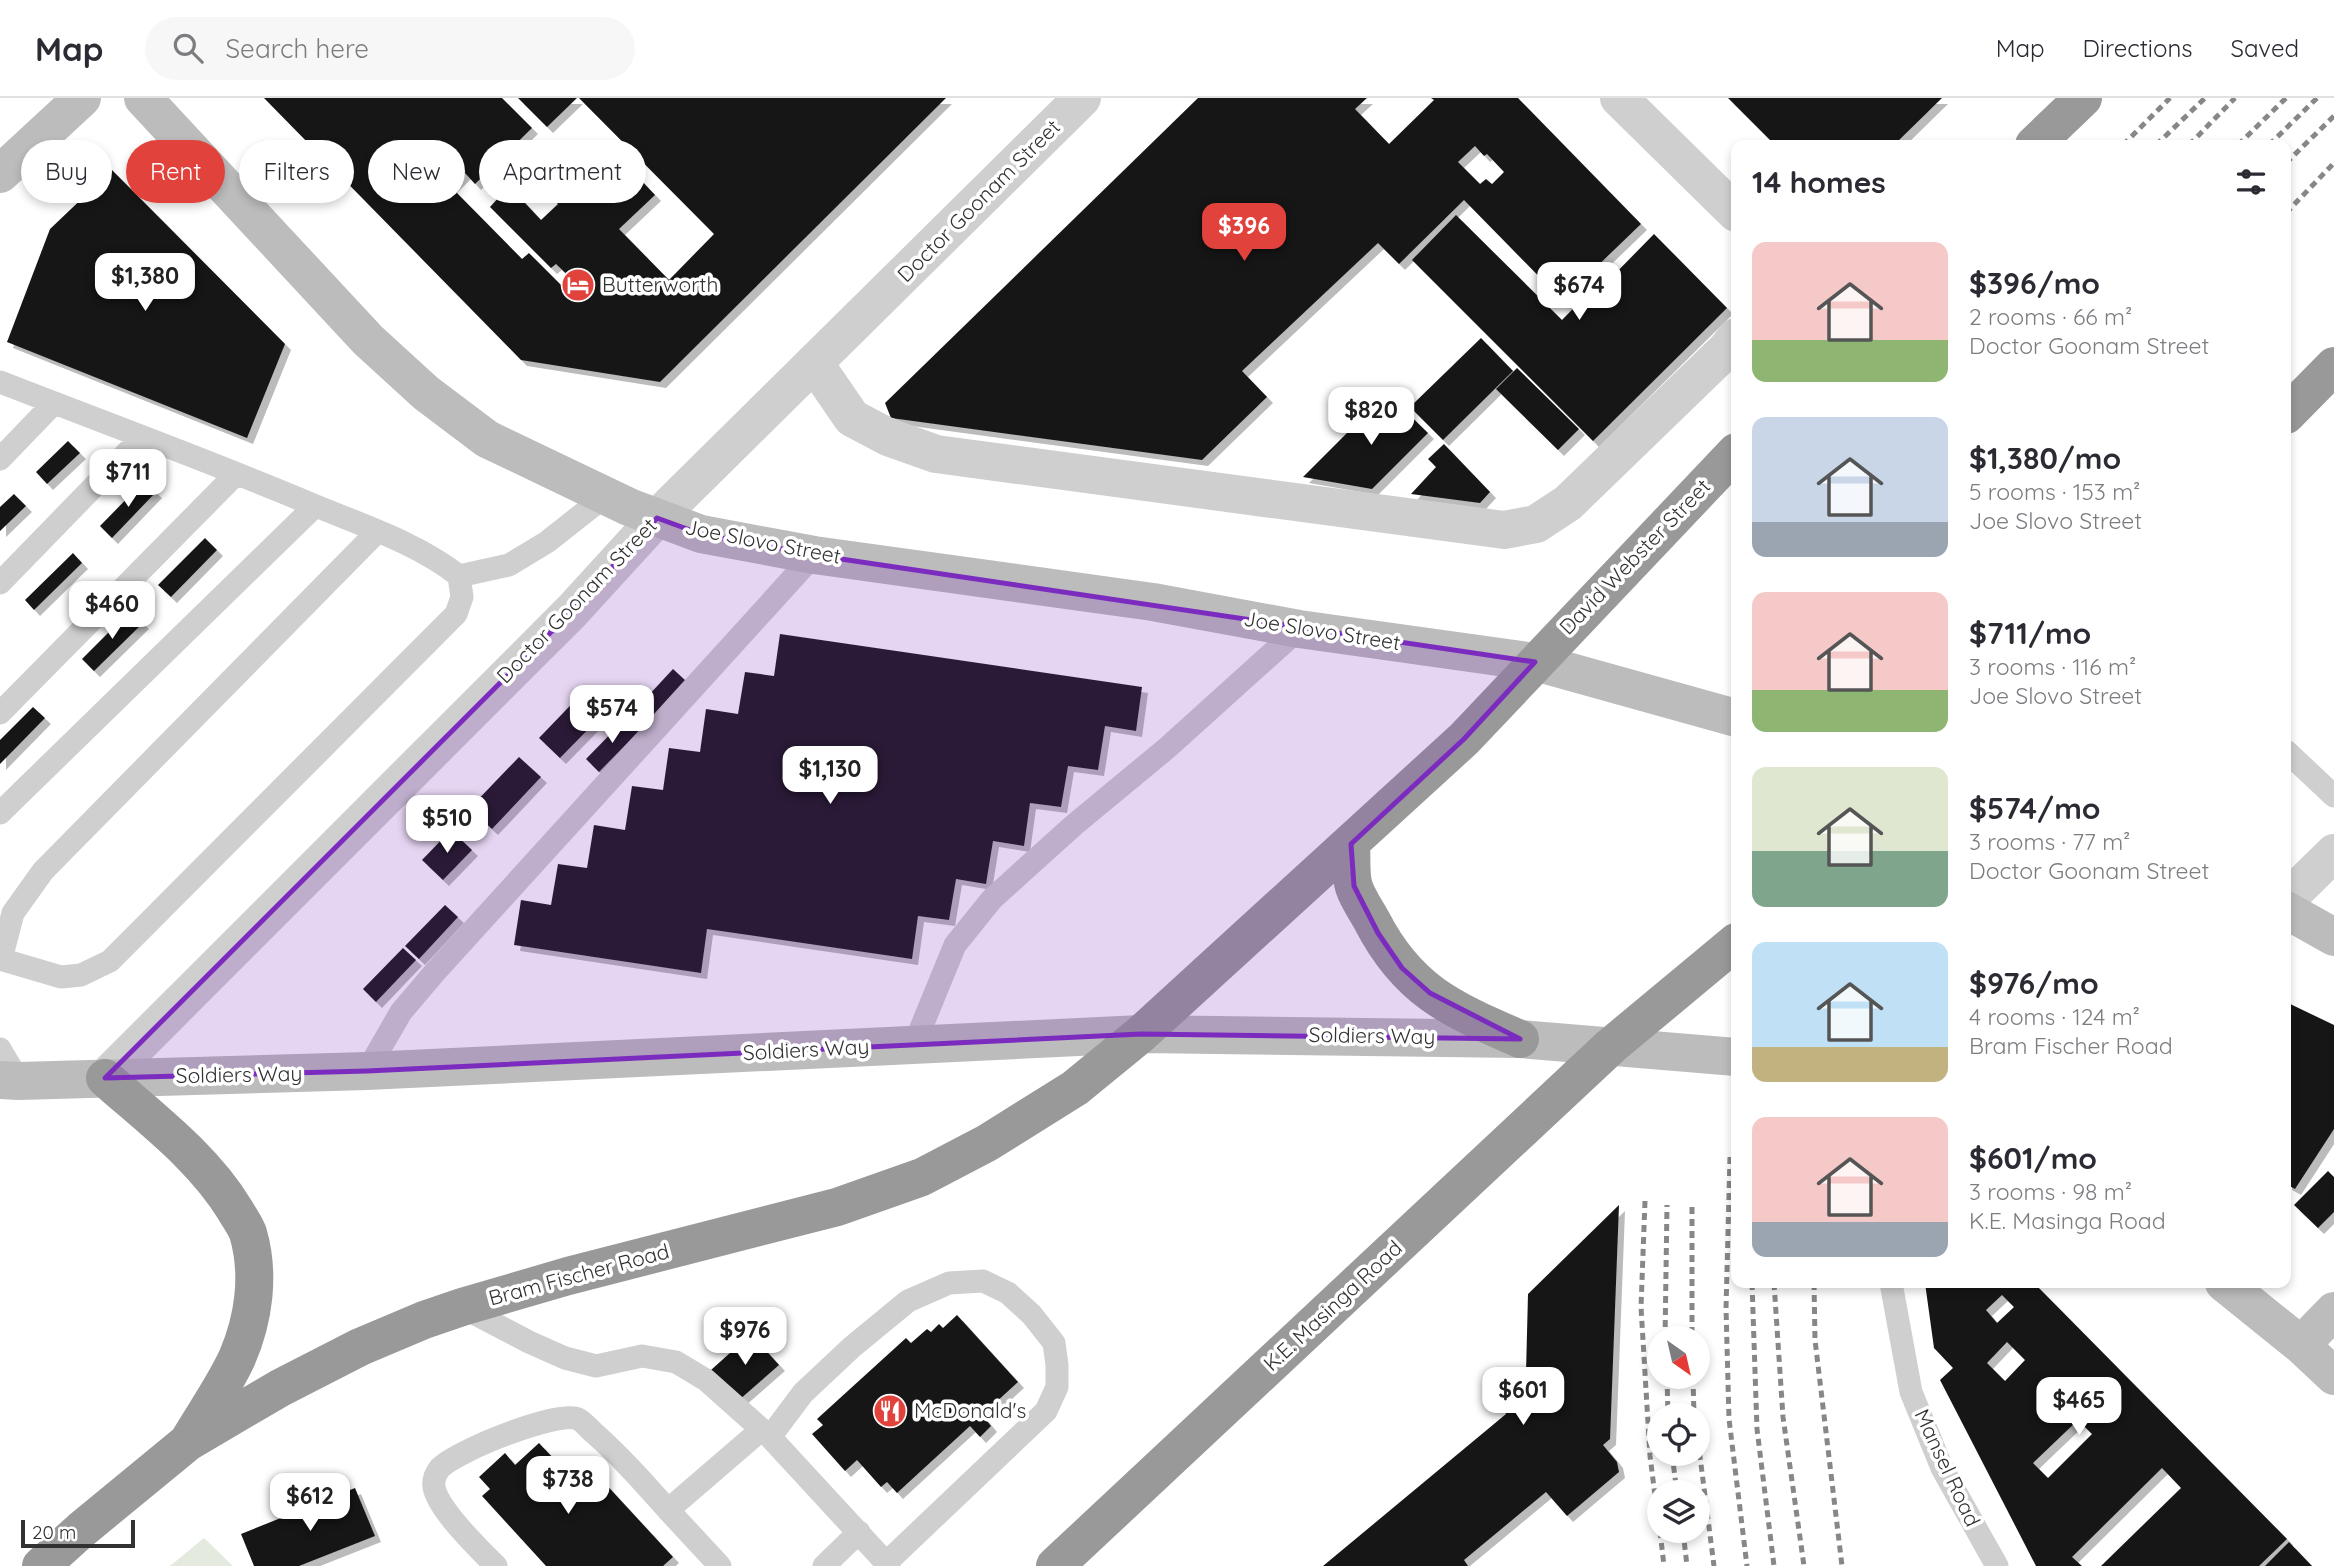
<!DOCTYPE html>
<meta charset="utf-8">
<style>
body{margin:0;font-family:Quicksand,sans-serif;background:#f7f7f7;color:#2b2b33;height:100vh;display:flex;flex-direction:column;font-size:26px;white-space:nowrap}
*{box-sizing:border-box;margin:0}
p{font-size:23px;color:#7c7c81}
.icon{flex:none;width:38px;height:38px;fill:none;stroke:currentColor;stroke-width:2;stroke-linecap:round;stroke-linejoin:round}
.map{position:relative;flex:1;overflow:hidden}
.drawer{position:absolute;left:1731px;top:42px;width:560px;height:1148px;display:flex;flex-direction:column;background:#fff;border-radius:14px;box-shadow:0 4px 10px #0003}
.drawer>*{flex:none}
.banner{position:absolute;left:21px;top:42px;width:665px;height:63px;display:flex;gap:14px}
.needle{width:46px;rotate:146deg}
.tools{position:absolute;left:1647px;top:1228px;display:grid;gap:14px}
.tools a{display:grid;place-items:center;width:63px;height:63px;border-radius:50%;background:#fff;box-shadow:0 4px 10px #0003;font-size:35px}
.scale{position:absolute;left:21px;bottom:18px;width:114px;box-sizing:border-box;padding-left:7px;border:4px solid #323232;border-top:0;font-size:19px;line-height:24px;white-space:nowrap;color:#323232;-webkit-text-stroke:5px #fff;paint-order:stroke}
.price{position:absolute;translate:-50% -60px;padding:0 16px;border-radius:14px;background:#fff;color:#222;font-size:23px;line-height:46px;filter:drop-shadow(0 2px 4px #0008)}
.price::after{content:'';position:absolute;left:50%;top:42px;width:21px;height:16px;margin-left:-10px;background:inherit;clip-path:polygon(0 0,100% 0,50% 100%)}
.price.active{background:#e1433c;color:#fff}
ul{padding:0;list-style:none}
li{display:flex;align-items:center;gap:21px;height:175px;padding:0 21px}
li span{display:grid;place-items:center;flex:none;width:196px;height:140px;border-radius:14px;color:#555}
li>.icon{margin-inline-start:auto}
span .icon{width:84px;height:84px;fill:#fffc;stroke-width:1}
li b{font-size:30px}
h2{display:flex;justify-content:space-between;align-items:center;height:84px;padding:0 21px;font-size:30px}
.pill{padding:0 24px;border-radius:32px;background:#fff;box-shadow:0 4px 10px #0003;font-size:24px;line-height:63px}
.pill.active{background:#e1433c;color:#fff}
header{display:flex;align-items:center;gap:42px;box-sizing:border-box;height:98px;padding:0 35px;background:#fff;border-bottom:2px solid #e1e1e2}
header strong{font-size:33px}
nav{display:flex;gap:38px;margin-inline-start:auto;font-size:24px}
.search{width:490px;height:63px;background:#f7f7f7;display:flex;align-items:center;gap:18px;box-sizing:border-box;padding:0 24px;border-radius:38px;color:#7c7c81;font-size:26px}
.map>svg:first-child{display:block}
.green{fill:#e4ebde}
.building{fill:#191919;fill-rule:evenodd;filter:url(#shadow)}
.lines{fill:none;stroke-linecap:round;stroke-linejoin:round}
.lane{stroke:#cfcfcf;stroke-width:23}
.street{stroke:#cfcfcf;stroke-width:38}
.secondary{stroke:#bcbcbc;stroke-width:38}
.highway{stroke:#999;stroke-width:38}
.rail{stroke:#878787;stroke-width:5;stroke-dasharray:7 5;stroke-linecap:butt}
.marked{fill:#7b2cbf;fill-opacity:0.2;stroke:#7b2cbf;stroke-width:5;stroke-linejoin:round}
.labels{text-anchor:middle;stroke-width:7;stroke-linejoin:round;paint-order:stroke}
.street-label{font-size:21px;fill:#323232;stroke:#fff}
.poi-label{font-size:21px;fill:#323232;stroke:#fff;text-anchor:start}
</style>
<header>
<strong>Map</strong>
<div class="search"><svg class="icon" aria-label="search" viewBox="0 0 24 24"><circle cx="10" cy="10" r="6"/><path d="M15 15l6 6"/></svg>Search here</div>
<nav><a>Map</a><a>Directions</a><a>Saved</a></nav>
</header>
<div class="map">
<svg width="2334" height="1468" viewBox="0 0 2334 1468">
<defs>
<filter id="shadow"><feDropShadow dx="6" dy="6" stdDeviation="0" flood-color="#0004"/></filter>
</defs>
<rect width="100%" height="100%" fill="#fff"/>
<path class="green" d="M 204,1440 L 233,1468 L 170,1468 Z"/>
<path class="building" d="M 264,0 L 502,0 L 532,30 L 475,86 L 465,75 L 451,89 L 522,161 L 529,155 L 564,190 L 582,191 L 556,166 L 551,170 L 490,109 L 509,88 L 541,122 L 558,106 L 548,96 L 604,43 L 655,97 L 619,131 L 669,182 L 714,136 L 579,0 L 946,0 L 660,284 L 521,262 Z
M 518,0 L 577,0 L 547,29 Z
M 1198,0 L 1367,0 L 1355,11 L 1389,46 L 1434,2 L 1431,0 L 1518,0 L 1641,126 L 1562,202 L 1464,102 L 1399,166 L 1378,145 L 1242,273 L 1267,299 L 1202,362 L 891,320 L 885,305 ZM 1475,48 L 1484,58 L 1487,56 L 1504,74 L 1492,86 L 1486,81 L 1480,86 L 1458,64 Z
M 1728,0 L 1942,0 L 1894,47 L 1775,47 Z
M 112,72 L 285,246 L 247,340 L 7,244 L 50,131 Z
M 1456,117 L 1562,222 L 1600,183 L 1604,187 L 1654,136 L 1727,210 L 1593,343 L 1412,162 Z
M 1481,240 L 1513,273 L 1443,342 L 1410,309 Z
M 1517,270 L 1579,331 L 1558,352 L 1496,291 Z
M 1387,295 L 1428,335 L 1372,391 L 1303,379 Z
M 68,343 L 80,355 L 47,386 L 36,374 Z
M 1444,346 L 1490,394 L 1480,405 L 1411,396 L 1436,369 L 1428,361 Z
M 144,383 L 156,394 L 112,440 L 100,428 Z
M 14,396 L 26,408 L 0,433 L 0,409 Z
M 205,440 L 217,452 L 171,499 L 158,487 Z
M 73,455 L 82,465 L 34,512 L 25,502 Z
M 130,513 L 143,525 L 94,573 L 82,561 Z
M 780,536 L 1142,589 L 1136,633 L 1105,628 L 1098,672 L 1068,668 L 1061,709 L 1030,705 L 1024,748 L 993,743 L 986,786 L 956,781 L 949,822 L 918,818 L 912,861 L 707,831 L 701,875 L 514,847 L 521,802 L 551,807 L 558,766 L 587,770 L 594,727 L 625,732 L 632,688 L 663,692 L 669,650 L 700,654 L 706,611 L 738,616 L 745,574 L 774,578 Z
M 673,571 L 686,583 L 648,625 L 634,613 Z
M 588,589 L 609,610 L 560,660 L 539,640 Z
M 33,609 L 45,620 L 0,666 L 0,642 Z
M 626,620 L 639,633 L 599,674 L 586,661 Z
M 519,659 L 541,679 L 492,731 L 470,710 Z
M 451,732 L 472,752 L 443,782 L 422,762 Z
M 445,807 L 458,819 L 419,861 L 405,848 Z
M 403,850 L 416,862 L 376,904 L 363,891 Z
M 2286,904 L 2334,927 L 2334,1031 L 2295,1091 L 2286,1086 Z
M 2328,1073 L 2334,1079 L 2334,1114 L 2318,1130 L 2294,1107 Z
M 1619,1107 L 1610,1341 L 1603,1347 L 1617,1364 L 1619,1374 L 1567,1418 L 1546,1394 L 1464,1462 L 1468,1468 L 1323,1468 L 1506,1316 L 1502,1301 L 1505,1288 L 1511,1281 L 1526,1274 L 1528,1196 Z
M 1925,1185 L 2034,1185 L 2287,1441 L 2259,1468 L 2101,1468 L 2181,1390 L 2162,1370 L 2072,1459 L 2082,1468 L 2036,1468 L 1940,1282 L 1953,1270 L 1934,1250 ZM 2002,1197 L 2014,1209 L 1997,1225 L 1986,1212 ZM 2007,1244 L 2025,1262 L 2005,1283 L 1987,1265 ZM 2078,1322 L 2092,1336 L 2048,1380 L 2033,1365 Z
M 957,1217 L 1018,1284 L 982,1317 L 991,1328 L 980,1339 L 970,1328 L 897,1395 L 887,1384 L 881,1389 L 857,1362 L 845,1373 L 812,1336 L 823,1327 L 817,1321 L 906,1240 L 911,1245 L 927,1231 L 931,1234 L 939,1226 L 943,1230 Z
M 751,1236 L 779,1267 L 739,1302 L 711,1272 Z
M 539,1345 L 586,1395 L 601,1381 L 673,1459 L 663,1468 L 546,1468 L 482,1398 L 490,1391 L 479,1379 L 505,1355 L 515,1367 Z
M 355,1390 L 375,1438 L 299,1468 L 254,1468 L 241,1436 Z
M 2289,1444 L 2312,1468 L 2265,1468 Z"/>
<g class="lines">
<path class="lane" d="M 0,284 C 105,325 212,364 316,408 C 364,428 417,445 459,478 L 462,499 L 456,516 L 110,863 L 81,877 L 61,879 L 0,861
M 0,361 L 54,305
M 459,478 L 509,467 L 547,444 L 604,399
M 0,485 L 142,339
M 0,615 L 236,376
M 2286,653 L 2334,698
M 0,715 L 315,408
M 1,861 L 13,815 L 43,773 L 377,434
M 914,947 L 955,847 L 992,801 L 1074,727 L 1167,650 L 1299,531
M 0,951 L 19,983
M 367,973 L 401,914 L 435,874 L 814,457
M 1891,1185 L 1911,1294 L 1942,1370 L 1997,1468
M 462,1209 L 529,1244 L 565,1260 L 596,1268 L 642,1258 L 676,1264 L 706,1282 L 770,1339 L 889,1468
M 770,1339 L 803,1295 L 852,1249 L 908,1203 L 949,1185 L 983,1183 L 1008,1195 L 1032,1217 L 1054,1245 L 1057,1267 L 1057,1289 L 1046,1313 L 886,1465
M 496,1468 C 480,1452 438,1412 434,1389 C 433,1382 436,1375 440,1370 C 456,1353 558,1312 578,1321 C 584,1324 589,1331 594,1335 C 621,1359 644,1385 668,1412
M 720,1468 L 668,1412 L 761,1332
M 824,1468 L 859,1434"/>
<path class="street" d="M 1619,0 L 1736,115
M 815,266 L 852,320 L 888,339 L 936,356 L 1504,432 L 1536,426 L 1568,405 L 1727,251 L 1736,239
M 2286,802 L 2334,755
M 105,980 L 572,513 L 657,420 L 1082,0"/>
<path class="secondary" d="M 143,0 L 368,242 L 426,295 L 487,341 L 629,409 L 701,436 L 814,457 L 1153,504 L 1299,531 L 1535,564 L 1736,620
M 0,76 L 82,0
M 2286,812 L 2334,839
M 0,982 L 19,983 L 367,973 L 1141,936 L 1520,941 L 1736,959
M 2224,1185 L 2301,1247 L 2334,1278
M 2301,1247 L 2334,1213"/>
<path class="highway" d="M 2034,47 L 2083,0
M 2286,317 L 2334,268
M 1351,746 C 1352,759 1350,777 1354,789 C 1358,801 1366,812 1372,823 C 1408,893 1451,911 1520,941
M 105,980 C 150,1020 203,1059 235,1112 C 239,1119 245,1127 248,1135 C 260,1176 254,1221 237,1260 C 224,1288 205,1315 189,1342
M 41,1468 L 81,1432 L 188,1344 L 280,1290 L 360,1249 L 424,1222 L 462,1209 L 568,1178 L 837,1109 L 922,1079 L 987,1045 L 1075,990 L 1141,936 L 1464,641 L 1736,354
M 1055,1468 L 1611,948 L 1736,844"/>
<path class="rail" d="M 2123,47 L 2170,0
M 2156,47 L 2205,0
M 2189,47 L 2235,0
M 2238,47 L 2286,0
M 2269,47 L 2317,0
M 2286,65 L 2334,18
M 2286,115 L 2334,65
M 1730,1059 L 1726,1210 L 1729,1321 L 1747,1468
M 1645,1103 L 1641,1209 L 1650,1358 L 1659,1429
M 1692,1109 L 1692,1241
M 1752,1185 L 1757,1331 L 1774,1468
M 1774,1185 L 1783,1319 L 1804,1468
M 1814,1185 L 1815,1242 L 1842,1468
M 1665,1241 L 1667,1107
M 1667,1279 L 1668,1318
M 1693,1279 L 1694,1318
M 1698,1343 L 1714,1468
M 1672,1356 L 1677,1395
M 1660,1433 L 1664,1468
M 1683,1433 L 1687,1468"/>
</g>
<path class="marked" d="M 657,420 L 701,436 L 814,457 L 1535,564 L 1464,641 L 1351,746 L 1354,788 L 1378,835 L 1402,870 L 1430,895 L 1520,941 L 1141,936 L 367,973 L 105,980 L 572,513 Z"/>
<defs>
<symbol id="hotel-disc" viewBox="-11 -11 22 22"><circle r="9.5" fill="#e1433c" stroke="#fff"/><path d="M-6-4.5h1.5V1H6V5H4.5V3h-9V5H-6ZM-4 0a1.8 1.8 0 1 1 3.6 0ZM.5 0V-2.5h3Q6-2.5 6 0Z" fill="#fff"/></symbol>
<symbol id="restaurant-disc" viewBox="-11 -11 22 22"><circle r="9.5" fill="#e1433c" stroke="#fff"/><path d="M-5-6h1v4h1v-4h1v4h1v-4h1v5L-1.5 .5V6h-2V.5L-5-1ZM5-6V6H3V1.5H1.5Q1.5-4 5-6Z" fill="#fff"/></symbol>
</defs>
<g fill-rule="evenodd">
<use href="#hotel-disc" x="559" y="168" width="38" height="38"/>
<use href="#restaurant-disc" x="871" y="1294" width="38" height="38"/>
</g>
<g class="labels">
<g class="street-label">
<text transform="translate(979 103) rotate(-45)" y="7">Doctor Goonam Street</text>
<text transform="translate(763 444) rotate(11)" y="7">Joe Slovo Street</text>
<text transform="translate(1635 459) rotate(-46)" y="7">David Webster Street</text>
<text transform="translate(577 503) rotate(-46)" y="7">Doctor Goonam Street</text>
<text transform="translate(1322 533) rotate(9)" y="7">Joe Slovo Street</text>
<text transform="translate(1372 938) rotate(1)" y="7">Soldiers Way</text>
<text transform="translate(806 952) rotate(-3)" y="7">Soldiers Way</text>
<text transform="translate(239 977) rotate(-1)" y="7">Soldiers Way</text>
<text transform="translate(579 1177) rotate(-15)" y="7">Bram Fischer Road</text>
<text transform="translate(1333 1208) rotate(-43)" y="7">K.E. Masinga Road</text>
<text transform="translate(1947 1370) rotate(65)" y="7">Mansel Road</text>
</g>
<g class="poi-label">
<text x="602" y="194">Butterworth</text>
<text x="914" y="1320">McDonald's</text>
</g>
</g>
</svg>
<div class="tools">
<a><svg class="needle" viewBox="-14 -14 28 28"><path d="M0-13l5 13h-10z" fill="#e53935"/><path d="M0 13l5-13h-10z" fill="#7c7c81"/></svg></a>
<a><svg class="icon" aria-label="locate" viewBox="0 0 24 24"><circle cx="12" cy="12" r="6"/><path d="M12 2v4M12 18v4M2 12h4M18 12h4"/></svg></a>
<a><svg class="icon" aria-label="layers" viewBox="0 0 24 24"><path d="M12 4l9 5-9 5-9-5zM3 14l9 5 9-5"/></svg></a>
</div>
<div class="scale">20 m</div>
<b class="price active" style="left:1244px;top:165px">$396</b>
<b class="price" style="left:145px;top:215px">$1,380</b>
<b class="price" style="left:1579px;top:224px">$674</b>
<b class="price" style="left:1371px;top:349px">$820</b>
<b class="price" style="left:128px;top:411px">$711</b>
<b class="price" style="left:112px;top:543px">$460</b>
<b class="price" style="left:612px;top:647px">$574</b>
<b class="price" style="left:830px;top:708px">$1,130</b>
<b class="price" style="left:447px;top:757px">$510</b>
<b class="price" style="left:745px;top:1269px">$976</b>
<b class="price" style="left:1523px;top:1329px">$601</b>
<b class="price" style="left:2079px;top:1339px">$465</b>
<b class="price" style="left:568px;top:1418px">$738</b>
<b class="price" style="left:310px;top:1435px">$612</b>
<div class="banner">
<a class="pill">Buy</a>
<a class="pill active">Rent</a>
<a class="pill">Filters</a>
<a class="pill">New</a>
<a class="pill">Apartment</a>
</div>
<section class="drawer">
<h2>14 homes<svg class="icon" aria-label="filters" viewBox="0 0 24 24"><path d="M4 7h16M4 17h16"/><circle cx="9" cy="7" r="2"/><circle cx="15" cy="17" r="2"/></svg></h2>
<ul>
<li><span style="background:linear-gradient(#f6c9c9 70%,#8fb573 0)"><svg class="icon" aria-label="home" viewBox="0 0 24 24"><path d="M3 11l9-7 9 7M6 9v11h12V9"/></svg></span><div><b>$396/mo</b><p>2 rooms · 66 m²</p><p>Doctor Goonam Street</p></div></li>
<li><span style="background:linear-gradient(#c9d6e8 75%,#9aa5b1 0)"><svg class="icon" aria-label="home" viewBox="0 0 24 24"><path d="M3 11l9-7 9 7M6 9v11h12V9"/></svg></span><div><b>$1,380/mo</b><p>5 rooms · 153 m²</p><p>Joe Slovo Street</p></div></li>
<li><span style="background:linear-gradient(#f6c9c9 70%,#8fb573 0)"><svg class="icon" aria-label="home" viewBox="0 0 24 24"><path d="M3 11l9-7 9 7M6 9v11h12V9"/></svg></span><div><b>$711/mo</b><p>3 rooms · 116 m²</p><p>Joe Slovo Street</p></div></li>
<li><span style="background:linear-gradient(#dfe7d0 60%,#7fa58c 0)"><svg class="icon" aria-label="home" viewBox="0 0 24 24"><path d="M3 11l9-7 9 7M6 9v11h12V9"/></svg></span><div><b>$574/mo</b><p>3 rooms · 77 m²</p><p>Doctor Goonam Street</p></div></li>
<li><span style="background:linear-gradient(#bfe0f5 75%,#c2b280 0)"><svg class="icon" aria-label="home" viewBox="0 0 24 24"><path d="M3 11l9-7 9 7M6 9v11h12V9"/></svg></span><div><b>$976/mo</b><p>4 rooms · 124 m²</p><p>Bram Fischer Road</p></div></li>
<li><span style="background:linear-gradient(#f6c9c9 75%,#9aa5b1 0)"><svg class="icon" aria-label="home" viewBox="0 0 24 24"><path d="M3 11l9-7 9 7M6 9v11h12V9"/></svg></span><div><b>$601/mo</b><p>3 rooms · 98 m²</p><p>K.E. Masinga Road</p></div></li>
</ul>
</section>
</div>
